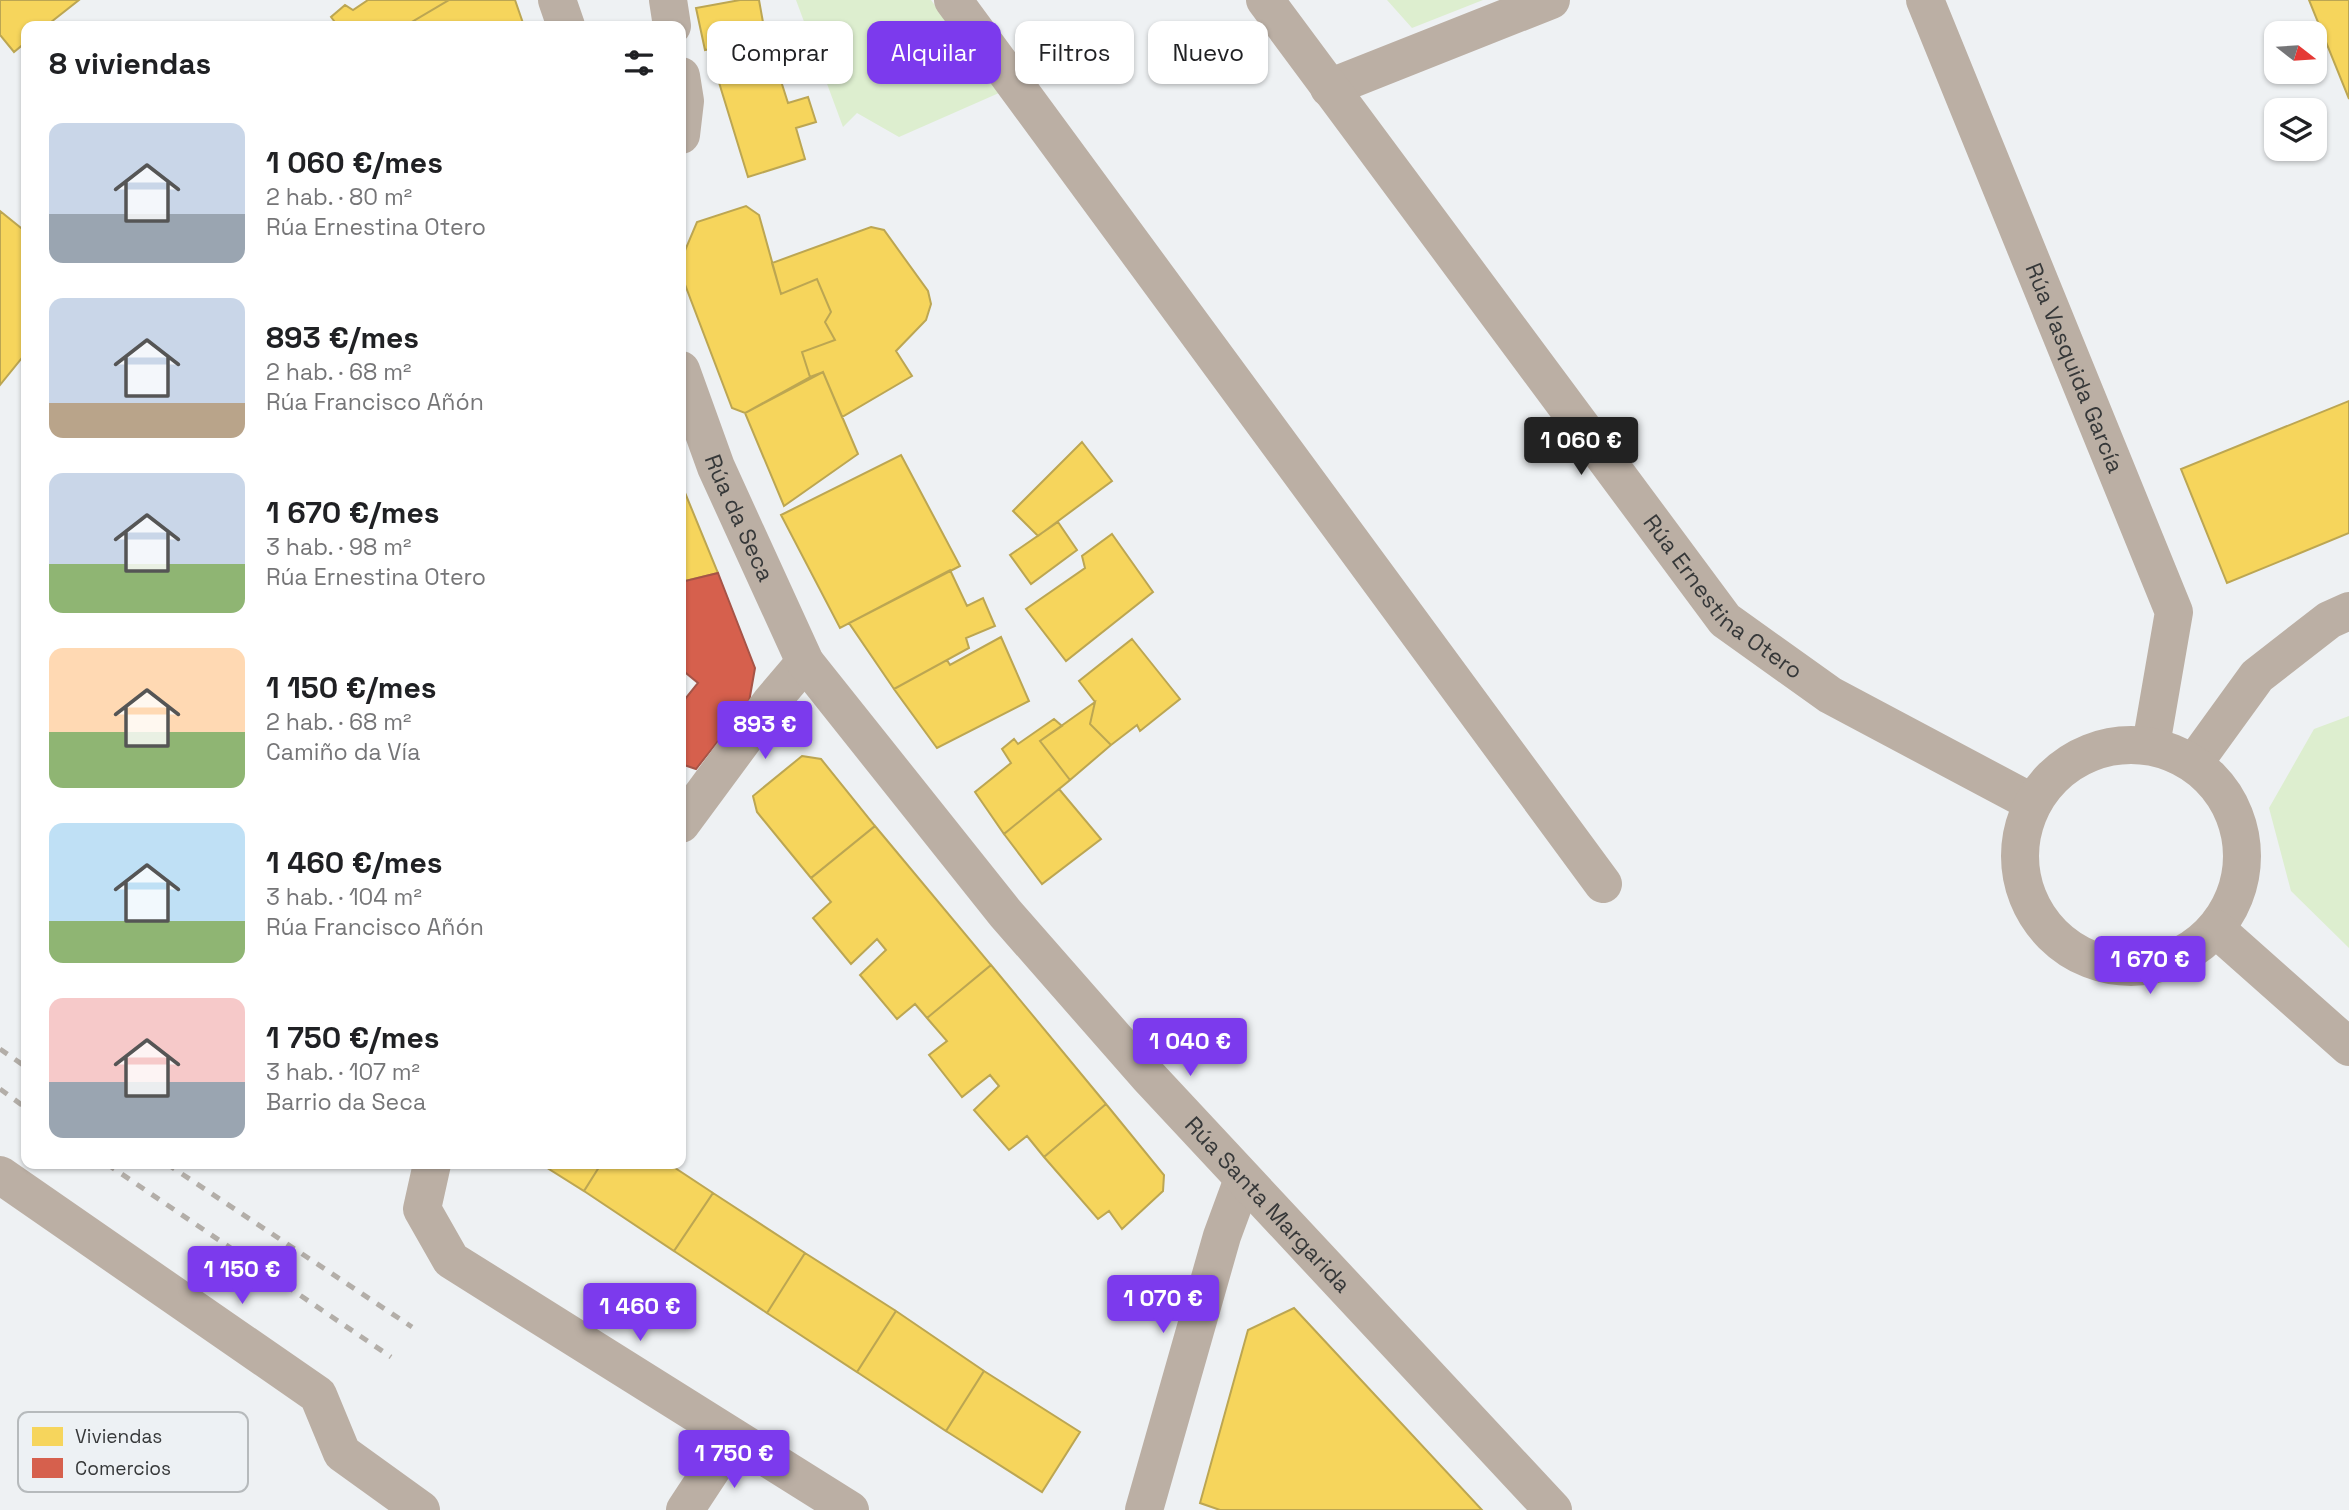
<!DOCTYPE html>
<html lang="es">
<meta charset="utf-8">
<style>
body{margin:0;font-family:"Space Grotesk",sans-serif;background:#f2f2f2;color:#202124;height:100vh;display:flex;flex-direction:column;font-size:26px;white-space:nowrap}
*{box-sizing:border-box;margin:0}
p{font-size:23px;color:#757577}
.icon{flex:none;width:38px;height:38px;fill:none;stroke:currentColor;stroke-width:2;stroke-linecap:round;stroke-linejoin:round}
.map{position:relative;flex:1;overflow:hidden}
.drawer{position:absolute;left:21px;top:21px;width:665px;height:1148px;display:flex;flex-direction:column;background:#fff;border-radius:14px;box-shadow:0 2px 5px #0004}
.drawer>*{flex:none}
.guide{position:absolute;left:707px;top:21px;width:665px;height:63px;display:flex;gap:14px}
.needle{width:46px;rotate:107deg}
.tools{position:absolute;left:2264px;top:21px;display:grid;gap:14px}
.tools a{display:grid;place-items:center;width:63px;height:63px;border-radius:14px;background:#fff;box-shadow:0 2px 5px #0004;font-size:35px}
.price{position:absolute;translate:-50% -60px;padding:0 16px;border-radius:7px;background:#7c3aed;color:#fff;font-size:23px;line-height:46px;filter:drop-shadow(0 2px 4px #0008)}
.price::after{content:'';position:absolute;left:50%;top:42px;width:21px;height:16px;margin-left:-10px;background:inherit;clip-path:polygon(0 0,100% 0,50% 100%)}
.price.current{background:#222;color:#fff}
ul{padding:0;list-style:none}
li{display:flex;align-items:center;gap:21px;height:175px;padding:0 28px}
li span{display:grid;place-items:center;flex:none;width:196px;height:140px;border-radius:14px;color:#555}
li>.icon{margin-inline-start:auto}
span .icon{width:84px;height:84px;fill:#fffc;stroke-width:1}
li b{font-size:30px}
h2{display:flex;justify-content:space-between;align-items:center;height:84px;padding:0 28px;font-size:30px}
.pill{padding:0 24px;border-radius:14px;background:#fff;box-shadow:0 2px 5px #0004;font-size:24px;line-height:63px}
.pill.current{background:#7c3aed;color:#fff}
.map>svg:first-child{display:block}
.green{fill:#ddeecf}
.homes{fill:#f6d55c;stroke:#bca652;stroke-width:2}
.shops{fill:#d6604d;stroke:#a65447;stroke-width:2}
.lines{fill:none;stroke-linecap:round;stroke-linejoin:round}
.pedestrian{stroke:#bbafa4;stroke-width:38}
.minor{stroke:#bbafa4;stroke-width:38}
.tertiary{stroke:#bbafa4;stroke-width:38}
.rail{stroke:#b3aea8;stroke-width:5;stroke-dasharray:9 9;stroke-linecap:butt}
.labels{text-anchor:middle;stroke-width:7;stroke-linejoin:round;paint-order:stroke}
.street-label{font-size:23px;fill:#363839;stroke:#edf1f4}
.key{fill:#edf1f4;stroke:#b6babc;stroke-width:2}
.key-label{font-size:19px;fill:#363839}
</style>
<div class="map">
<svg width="2349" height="1510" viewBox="0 0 2349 1510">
<rect width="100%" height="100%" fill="#eef1f3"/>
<path class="green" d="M 796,0 L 931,0 L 999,93 L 899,137 L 857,113 L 843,127 Z
M 1387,0 L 1483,0 L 1412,28 Z
M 2349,716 L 2349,948 L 2291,891 L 2269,808 L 2314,729 Z"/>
<path class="homes" d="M 0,0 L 79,0 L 46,26 L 26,26 L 26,42 L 14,52 L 0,35 Z
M 368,0 L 449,0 L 405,26 L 338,26 L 331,17 L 345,5 L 353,10 Z
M 449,0 L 515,0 L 524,26 L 405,26 Z
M 740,0 L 759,0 L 766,39 L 705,50 L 696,8 Z
M 2309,0 L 2349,0 L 2349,99 Z
M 774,59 L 788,103 L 808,97 L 816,122 L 796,128 L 805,159 L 748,177 L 717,76 Z
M 746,206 L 759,215 L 781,294 L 817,279 L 831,312 L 825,322 L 835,340 L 802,352 L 810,377 L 745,413 L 732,408 L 681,274 L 681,260 L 697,222 Z
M 0,211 L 26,232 L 26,341 L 23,345 L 26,347 L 26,353 L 0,385 Z
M 871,227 L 884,230 L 928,291 L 931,304 L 926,320 L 896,351 L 912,376 L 842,417 L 823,372 L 810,377 L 802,352 L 835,340 L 825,322 L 831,312 L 817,279 L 781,294 L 772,263 Z
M 823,372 L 858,454 L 784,506 L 745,413 Z
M 2349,401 L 2349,533 L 2227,583 L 2181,469 Z
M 1082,442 L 1112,481 L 1038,536 L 1013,511 Z
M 901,455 L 960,566 L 840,628 L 781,515 Z
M 681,483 L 718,573 L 681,582 Z
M 1058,522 L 1077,550 L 1031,584 L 1010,555 Z
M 1112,534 L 1153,592 L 1066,661 L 1026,609 L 1085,568 L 1082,556 Z
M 950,570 L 967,606 L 983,598 L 995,626 L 966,638 L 969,648 L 894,689 L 849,623 Z
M 1001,637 L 1029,701 L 937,748 L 894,689 L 947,660 L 950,665 Z
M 1132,639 L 1180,699 L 1140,731 L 1137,725 L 1111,745 L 1090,724 L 1095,702 L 1079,681 Z
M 1095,702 L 1090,724 L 1111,745 L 1070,780 L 1040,741 Z
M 1054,719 L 1062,726 L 1040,741 L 1070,780 L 1004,834 L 975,792 L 1011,763 L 1002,749 L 1014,739 L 1018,744 Z
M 802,756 L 821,759 L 875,826 L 811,878 L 757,812 L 753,796 Z
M 1059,789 L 1101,839 L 1042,884 L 1004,834 Z
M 875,826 L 991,965 L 927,1018 L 915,1004 L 897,1019 L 860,975 L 886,950 L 877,939 L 851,964 L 813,918 L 831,902 L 811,878 Z
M 991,965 L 1106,1104 L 1044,1157 L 1027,1136 L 1009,1150 L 974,1110 L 999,1086 L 990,1075 L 962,1097 L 929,1055 L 947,1041 L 927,1018 Z
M 1106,1104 L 1164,1175 L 1163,1191 L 1122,1229 L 1109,1211 L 1098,1219 L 1044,1157 Z
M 541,1164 L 601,1164 L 584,1191 Z
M 601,1164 L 669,1164 L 713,1193 L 674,1251 L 584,1191 Z
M 713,1193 L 805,1253 L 767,1313 L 674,1251 Z
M 805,1253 L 896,1311 L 857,1372 L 767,1313 Z
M 1294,1308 L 1482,1510 L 1220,1510 L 1200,1503 L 1248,1330 Z
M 896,1311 L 984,1371 L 946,1431 L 857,1372 Z
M 984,1371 L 1080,1432 L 1042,1492 L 946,1431 Z"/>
<path class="shops" d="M 718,573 L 755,668 L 749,702 L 696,769 L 681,764 L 681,704 L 698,683 L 681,669 L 681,582 Z"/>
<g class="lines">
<g class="pedestrian">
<path d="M 953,0 L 1603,884"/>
<path id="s1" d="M 1925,0 L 2174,612 L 2151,745"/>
<path d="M 1329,88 L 1551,0"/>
</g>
<path class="minor" d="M 668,0 L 672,26
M 681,76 L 685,101 L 681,135
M 2194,763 L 2257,676 L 2329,620 L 2349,611
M 681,824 L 771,702 L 805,662
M 432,1164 L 422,1209 L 451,1260 L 850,1510
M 0,1175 L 318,1395 L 342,1453 L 421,1510
M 685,1510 L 733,1437
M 1144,1510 L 1222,1236 L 1243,1179"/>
<g class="tertiary">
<path d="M 557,0 L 566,26"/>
<path id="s2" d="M 1265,0 L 1725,620 L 1830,695 L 2033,803"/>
<path id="s3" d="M 681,370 L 716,467 L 805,662 L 1005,913 L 1148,1076 L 1553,1510"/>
<circle cx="2131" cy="856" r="111"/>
<path d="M 2216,929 L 2349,1047"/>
</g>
<path class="rail" d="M 0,1049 L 26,1067
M 0,1089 L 26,1108
M 107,1164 L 391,1357
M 167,1164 L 412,1327"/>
</g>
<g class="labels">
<g class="street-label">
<text dy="8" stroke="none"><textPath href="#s1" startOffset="397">Rúa Vasquida García</textPath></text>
<text dy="8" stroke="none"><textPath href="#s3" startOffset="159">Rúa da Seca</textPath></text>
<text dy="8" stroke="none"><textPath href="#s2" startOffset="754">Rúa Ernestina Otero</textPath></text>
<text dy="8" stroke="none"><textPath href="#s3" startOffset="1031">Rúa Santa Margarida</textPath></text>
</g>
</g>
<rect x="18" y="1412" width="230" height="80" rx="10" class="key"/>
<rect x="32" y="1427" width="31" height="19" fill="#f6d55c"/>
<rect x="32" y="1458" width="31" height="20" fill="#d6604d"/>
<g class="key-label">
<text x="75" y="1443">Viviendas</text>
<text x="75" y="1475">Comercios</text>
</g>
</svg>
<div class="tools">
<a><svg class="needle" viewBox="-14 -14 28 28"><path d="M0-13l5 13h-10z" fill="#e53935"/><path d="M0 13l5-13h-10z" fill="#757577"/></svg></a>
<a><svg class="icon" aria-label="layers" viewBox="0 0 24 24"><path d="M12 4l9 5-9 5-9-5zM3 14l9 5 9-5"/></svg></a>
</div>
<b class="price current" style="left:1581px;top:477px">1 060 €</b>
<b class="price" style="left:765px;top:761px">893 €</b>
<b class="price" style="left:2150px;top:996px">1 670 €</b>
<b class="price" style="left:1190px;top:1078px">1 040 €</b>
<b class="price" style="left:242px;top:1306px">1 150 €</b>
<b class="price" style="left:1163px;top:1335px">1 070 €</b>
<b class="price" style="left:640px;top:1343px">1 460 €</b>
<b class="price" style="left:734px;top:1490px">1 750 €</b>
<div class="guide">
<a class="pill">Comprar</a>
<a class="pill current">Alquilar</a>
<a class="pill">Filtros</a>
<a class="pill">Nuevo</a>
</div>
<section class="drawer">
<h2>8 viviendas<svg class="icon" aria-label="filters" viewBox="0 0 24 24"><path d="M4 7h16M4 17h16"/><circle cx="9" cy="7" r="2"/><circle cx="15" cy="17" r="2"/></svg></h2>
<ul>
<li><span style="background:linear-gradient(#c9d6e8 65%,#9aa5b1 0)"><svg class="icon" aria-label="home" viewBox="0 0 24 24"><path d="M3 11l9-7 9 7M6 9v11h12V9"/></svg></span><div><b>1 060 €/mes</b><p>2 hab. · 80 m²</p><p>Rúa Ernestina Otero</p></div></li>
<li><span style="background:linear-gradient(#c9d6e8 75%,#b9a48a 0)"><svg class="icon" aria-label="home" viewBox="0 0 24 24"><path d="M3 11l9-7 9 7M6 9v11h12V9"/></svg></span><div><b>893 €/mes</b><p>2 hab. · 68 m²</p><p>Rúa Francisco Añón</p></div></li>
<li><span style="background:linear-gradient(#c9d6e8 65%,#8fb573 0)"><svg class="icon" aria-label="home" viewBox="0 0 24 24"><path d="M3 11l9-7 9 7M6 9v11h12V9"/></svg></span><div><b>1 670 €/mes</b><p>3 hab. · 98 m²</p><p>Rúa Ernestina Otero</p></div></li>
<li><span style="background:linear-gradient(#ffd9b3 60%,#8fb573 0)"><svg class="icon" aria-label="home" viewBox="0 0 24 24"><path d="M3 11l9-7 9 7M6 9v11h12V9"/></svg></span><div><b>1 150 €/mes</b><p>2 hab. · 68 m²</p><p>Camiño da Vía</p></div></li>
<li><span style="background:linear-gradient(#bfe0f5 70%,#8fb573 0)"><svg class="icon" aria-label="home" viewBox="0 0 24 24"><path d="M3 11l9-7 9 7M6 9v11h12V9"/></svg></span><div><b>1 460 €/mes</b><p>3 hab. · 104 m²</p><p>Rúa Francisco Añón</p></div></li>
<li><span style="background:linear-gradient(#f6c9c9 60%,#9aa5b1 0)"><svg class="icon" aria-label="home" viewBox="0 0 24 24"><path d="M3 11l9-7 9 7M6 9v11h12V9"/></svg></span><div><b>1 750 €/mes</b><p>3 hab. · 107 m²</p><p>Barrio da Seca</p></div></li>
</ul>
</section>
</div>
